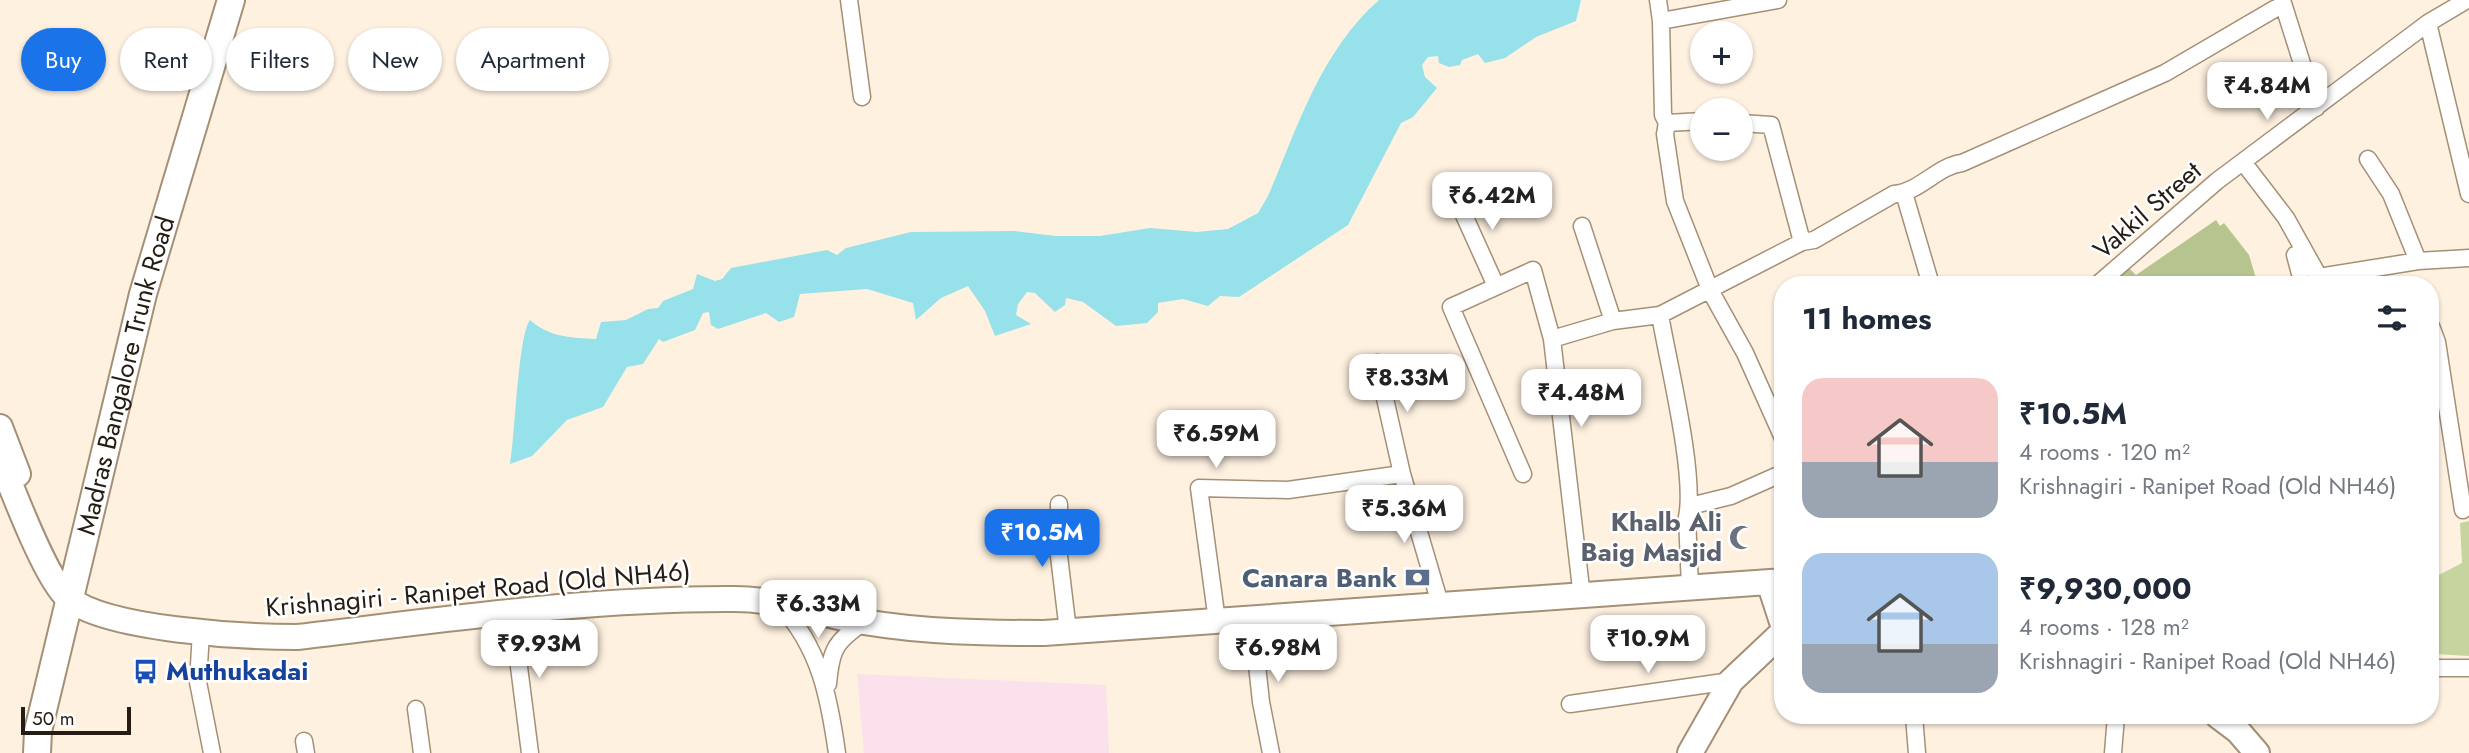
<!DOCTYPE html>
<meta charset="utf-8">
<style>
body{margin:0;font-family:Jost,sans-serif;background:#f2f2f3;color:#1f2937;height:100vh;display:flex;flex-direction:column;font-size:26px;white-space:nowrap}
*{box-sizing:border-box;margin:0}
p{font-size:23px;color:#747a83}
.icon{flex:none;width:38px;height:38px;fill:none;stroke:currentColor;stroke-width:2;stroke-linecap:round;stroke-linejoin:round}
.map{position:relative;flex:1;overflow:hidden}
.details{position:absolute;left:1774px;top:276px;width:665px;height:448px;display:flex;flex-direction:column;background:#fff;border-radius:28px;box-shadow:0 2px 5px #0004}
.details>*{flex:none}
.guide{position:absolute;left:21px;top:28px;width:665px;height:63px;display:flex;gap:14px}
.fabs{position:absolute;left:1690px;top:21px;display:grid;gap:14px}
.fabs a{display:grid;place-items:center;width:63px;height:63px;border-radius:50%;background:#fff;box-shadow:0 2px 5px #0004;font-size:35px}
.scale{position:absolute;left:21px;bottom:18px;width:110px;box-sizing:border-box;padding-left:7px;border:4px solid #251d13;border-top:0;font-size:19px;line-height:24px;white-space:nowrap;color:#251d13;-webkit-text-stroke:5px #fff;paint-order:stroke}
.price{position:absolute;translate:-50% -60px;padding:0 16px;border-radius:14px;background:#fff;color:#222;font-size:23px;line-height:46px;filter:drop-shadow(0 2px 4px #0008)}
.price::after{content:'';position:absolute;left:50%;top:42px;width:21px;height:16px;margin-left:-10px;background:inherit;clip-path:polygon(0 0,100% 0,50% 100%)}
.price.on{background:#1a73e8;color:#fff}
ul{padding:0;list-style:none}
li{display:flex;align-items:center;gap:21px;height:175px;padding:0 28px}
li span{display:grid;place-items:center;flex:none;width:196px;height:140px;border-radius:21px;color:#555}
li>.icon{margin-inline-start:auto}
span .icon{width:84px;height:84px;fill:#fffc;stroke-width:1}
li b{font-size:30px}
h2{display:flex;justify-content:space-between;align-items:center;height:84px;padding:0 28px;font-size:30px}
.pill{padding:0 24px;border-radius:32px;background:#fff;box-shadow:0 2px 5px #0004;font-size:24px;line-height:63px}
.pill.on{background:#1a73e8;color:#fff}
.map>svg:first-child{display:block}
.education{fill:#fae1ec}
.green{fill:#c6d59f}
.forest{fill:#b6c58f}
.water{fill:#97e1eb}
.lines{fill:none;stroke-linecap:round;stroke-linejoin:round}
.minor-casing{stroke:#a49076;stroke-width:19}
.primary-casing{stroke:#a49076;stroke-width:28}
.trunk-casing{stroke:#a49076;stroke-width:30}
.minor{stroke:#fff;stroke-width:16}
.primary{stroke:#fff;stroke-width:24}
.trunk{stroke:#fff;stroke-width:26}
.labels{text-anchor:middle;stroke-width:5;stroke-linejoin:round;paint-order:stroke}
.street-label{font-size:26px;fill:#251d13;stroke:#fff}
.worship-label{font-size:26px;font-weight:bold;fill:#5b616d;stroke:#fff;text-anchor:end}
.service-label{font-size:26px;font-weight:bold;fill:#4e5e75;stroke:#fff;text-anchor:end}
.transit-label{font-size:26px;font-weight:bold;fill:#164399;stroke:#fff;text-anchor:start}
</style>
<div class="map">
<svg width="2469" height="753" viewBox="0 0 2469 753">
<rect width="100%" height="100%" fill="#fef1e0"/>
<path class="education" d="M 857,674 L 1106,685 L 1109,753 L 864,753 Z"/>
<path class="green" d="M 2469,521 L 2469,656 L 2436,654 L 2431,579 L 2462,563 L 2460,523 Z"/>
<path class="forest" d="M 2216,220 L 2220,226 L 2224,223 L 2249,255 L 2258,285 L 2107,285 L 2129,268 L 2136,275 Z"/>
<path class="water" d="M 1379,0 L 1581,0 L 1576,21 L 1536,37 L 1505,58 L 1485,63 L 1478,54 L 1462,60 L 1460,65 L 1449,67 L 1439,63 L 1438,56 L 1428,57 L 1422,65 L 1425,77 L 1437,88 L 1413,117 L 1401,123 L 1348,225 L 1239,297 L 1220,296 L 1208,306 L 1183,299 L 1158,303 L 1158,312 L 1147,323 L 1116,326 L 1083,302 L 1066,298 L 1065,305 L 1055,312 L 1035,293 L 1027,292 L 1018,304 L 1016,315 L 1031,324 L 995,336 L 985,311 L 968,286 L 941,298 L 916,320 L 913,303 L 867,289 L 800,294 L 794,317 L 779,322 L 766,313 L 718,329 L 711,325 L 709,312 L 703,313 L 695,330 L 663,342 L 659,339 L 643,364 L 627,367 L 603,407 L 567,420 L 532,456 L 510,464 C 515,437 518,335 530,320 C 549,337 571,338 596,339 L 601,322 L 626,320 L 648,309 L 658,308 L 663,301 L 693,289 L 697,274 L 715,281 L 722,279 L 731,268 L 827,250 L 837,255 L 846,248 L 911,232 L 1014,231 L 1056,236 L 1100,236 L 1150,228 L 1197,232 L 1228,229 L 1258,213 L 1268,196 C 1298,126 1321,51 1379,0 Z"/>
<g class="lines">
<defs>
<path id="minor" d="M 849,0 L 862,97
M 1658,0 L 1661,21 L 1663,115 L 1667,123 L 1703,121
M 2282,0 L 2316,108
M 1661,21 L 1778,0
M 2428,23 L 2469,194
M 1667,123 L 1665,134 L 1675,201 L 1711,292 L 1745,353 L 1783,438
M 1741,123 L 1771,125 L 1802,242
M 2368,159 L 2391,194 L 2418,261
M 2243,162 L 2286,218 L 2319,277 L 2418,261 L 2469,258
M 1454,193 L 1496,286
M 1904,193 L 1931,285
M 1582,226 L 1613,321
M 2295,255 L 2303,285
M 2097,285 L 2217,181 L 2428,23 L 2467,0
M 1660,315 C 1668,362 1696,475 1687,517 L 1690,587
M 2431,326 L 2437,342 L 2463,510
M 1552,339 L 1613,321 L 1660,315 L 1802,242 L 1814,240 L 1894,194 C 1920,192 1937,166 1962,163 L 2165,73 L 2283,4
M 1377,363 L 1402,474 L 1441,607
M 1523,474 L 1451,307 L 1533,270 L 1552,339 L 1582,597
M 1059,504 L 1059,556 L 1068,631
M 1690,506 L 1731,496 L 1783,473
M 780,605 C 820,648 829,697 837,753
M 512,612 L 530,753
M 1252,619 L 1261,702 L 1271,753
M 1217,621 L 1199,488 L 1288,490 L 1402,474
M 201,632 L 198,682 L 212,753
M 2431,668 L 2469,668
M 828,684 C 831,649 835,642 864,622
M 1570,704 L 1731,681
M 416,709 L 422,753
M 1914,716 L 1917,753
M 304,741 L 306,753
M 2113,753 L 2116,716"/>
<path id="primary" d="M 0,427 L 18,474
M 0,459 C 12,488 46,580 68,598 C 107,630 245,637 297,637 C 442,620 588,598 735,599 C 779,599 821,615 864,622 C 924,632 984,633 1044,633 L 1783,581
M 1769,582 L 1783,625
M 2218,716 L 2238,731 L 2257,753
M 1690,753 L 1731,681 L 1783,632"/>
<g id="trunk">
<path id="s1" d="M 37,753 L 38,731 L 143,294 L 231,0"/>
</g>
</defs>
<use href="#minor" class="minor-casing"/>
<use href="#primary" class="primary-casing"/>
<use href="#trunk" class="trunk-casing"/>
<use href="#minor" class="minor"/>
<use href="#primary" class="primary"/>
<use href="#trunk" class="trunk"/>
</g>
<defs>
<symbol id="mosque-bare" viewBox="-9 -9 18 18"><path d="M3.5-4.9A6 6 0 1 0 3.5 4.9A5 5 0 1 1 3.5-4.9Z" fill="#6b7280" stroke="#fff" stroke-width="2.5" paint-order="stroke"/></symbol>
<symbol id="bank-bare" viewBox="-9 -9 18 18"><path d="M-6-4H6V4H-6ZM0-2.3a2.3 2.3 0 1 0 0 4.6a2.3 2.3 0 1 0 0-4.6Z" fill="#5c6f8a" stroke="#fff" stroke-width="2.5" paint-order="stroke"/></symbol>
<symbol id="bus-bare" viewBox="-9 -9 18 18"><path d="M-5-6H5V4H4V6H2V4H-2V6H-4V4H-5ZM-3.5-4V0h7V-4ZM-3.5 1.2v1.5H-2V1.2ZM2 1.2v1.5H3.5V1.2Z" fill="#1a4fb4" stroke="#fff" stroke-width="2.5" paint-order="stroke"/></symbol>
</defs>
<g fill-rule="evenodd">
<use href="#mosque-bare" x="1724" y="520" width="35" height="35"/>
<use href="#bank-bare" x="1400" y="560" width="35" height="35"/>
<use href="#bus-bare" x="128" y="654" width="35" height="35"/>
</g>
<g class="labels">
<g class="street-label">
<text transform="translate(2147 210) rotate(-41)" y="9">Vakkil Street</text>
<text dy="9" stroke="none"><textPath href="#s1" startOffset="388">Madras Bangalore Trunk Road</textPath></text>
<text transform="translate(478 589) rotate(-5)" y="9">Krishnagiri - Ranipet Road (Old NH46)</text>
</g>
<g class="worship-label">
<text x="1722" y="531">Khalb Ali<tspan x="1722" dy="30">Baig Masjid</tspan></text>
</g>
<g class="service-label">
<text x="1397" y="587">Canara Bank</text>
</g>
<g class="transit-label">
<text x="166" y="680">Muthukadai</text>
</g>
</g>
</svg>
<div class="fabs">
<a>+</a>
<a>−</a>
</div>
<div class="scale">50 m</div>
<b class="price" style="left:2267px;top:122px">₹4.84M</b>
<b class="price" style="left:1492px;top:232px">₹6.42M</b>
<b class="price" style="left:1407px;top:414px">₹8.33M</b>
<b class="price" style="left:1581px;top:429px">₹4.48M</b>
<b class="price" style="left:1216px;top:470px">₹6.59M</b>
<b class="price" style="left:1404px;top:545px">₹5.36M</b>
<b class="price on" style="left:1042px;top:569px">₹10.5M</b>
<b class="price" style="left:818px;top:640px">₹6.33M</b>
<b class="price" style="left:1648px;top:675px">₹10.9M</b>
<b class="price" style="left:539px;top:680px">₹9.93M</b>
<b class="price" style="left:1278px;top:684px">₹6.98M</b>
<div class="guide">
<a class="pill on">Buy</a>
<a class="pill">Rent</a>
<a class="pill">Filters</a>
<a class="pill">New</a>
<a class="pill">Apartment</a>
</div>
<section class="details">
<h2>11 homes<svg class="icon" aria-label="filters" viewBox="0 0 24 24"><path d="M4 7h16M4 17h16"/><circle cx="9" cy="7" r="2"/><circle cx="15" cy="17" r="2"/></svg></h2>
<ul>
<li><span style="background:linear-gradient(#f6c9c9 60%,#9aa5b1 0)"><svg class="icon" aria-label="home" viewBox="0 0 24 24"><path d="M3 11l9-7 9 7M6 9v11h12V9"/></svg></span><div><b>₹10.5M</b><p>4 rooms · 120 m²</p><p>Krishnagiri - Ranipet Road (Old NH46)</p></div></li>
<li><span style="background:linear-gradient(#a9c7e8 65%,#9aa5b1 0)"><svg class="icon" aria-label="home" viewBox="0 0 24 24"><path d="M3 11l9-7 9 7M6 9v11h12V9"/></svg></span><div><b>₹9,930,000</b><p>4 rooms · 128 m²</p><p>Krishnagiri - Ranipet Road (Old NH46)</p></div></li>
</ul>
</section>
</div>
